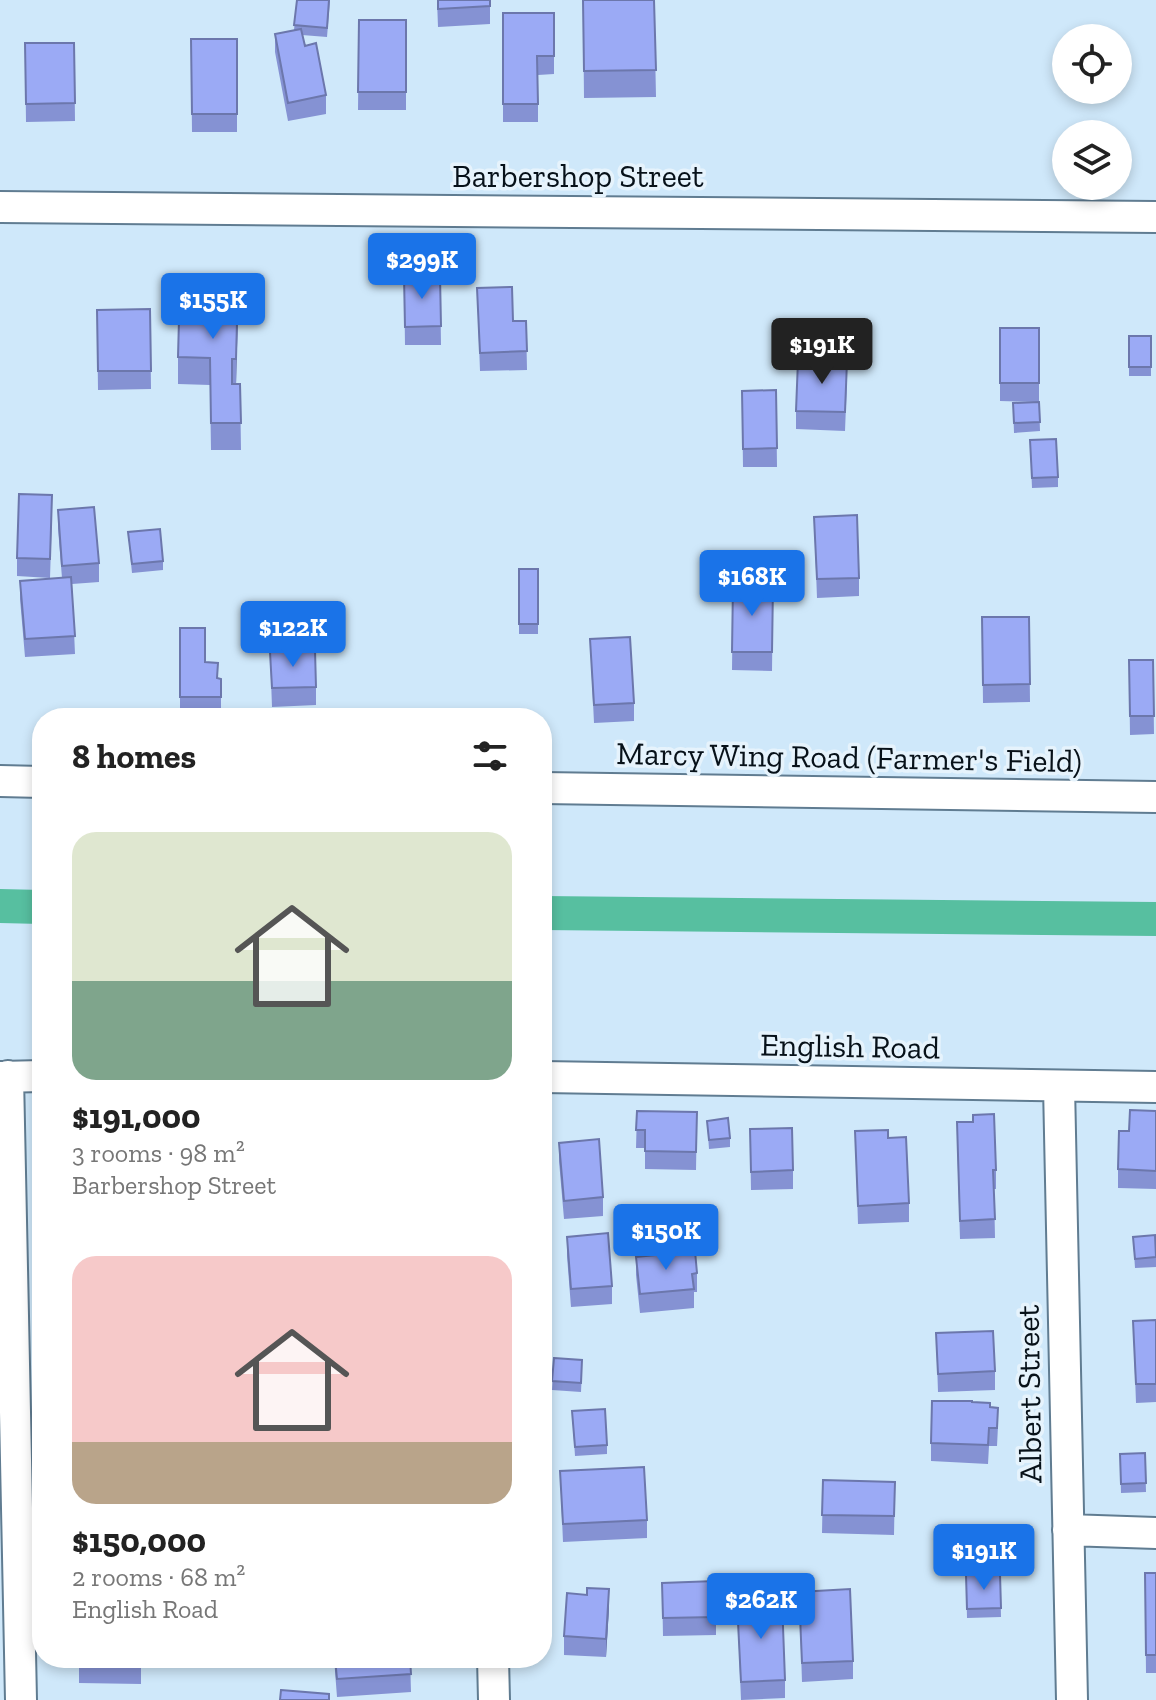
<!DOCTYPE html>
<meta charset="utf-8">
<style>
body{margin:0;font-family:"Zilla Slab",serif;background:#f2f2f2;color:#222;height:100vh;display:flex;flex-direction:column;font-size:30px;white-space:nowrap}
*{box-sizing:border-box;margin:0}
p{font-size:26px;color:#767676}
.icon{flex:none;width:44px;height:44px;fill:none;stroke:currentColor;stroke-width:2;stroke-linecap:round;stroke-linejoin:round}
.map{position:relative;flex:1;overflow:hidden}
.sheet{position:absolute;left:32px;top:708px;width:520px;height:960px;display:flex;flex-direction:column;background:#fff;border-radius:32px;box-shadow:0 4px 12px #0003}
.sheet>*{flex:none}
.fabs{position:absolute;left:1052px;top:24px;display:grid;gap:16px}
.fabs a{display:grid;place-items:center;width:80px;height:80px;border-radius:50%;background:#fff;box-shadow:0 4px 12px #0003;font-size:40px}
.price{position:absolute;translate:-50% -68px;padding:0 18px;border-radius:8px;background:#1a73e8;color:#fff;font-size:26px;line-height:52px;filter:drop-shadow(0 2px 4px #0008)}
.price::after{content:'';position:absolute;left:50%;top:48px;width:24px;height:18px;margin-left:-12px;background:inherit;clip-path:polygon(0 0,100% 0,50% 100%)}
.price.on{background:#222;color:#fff}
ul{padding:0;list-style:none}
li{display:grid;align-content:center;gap:16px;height:424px;padding:0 40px}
li span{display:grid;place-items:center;height:248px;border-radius:24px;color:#555}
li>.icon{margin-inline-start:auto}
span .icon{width:144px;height:144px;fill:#fffc;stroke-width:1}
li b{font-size:34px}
h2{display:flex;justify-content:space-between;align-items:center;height:96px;padding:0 40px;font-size:34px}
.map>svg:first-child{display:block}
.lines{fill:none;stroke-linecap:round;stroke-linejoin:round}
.canal{stroke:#57bfa0;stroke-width:34}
.street-casing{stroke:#607c91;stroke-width:34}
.street{stroke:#fff;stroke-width:30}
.wall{fill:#8592d3}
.shaded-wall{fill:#6c77ac}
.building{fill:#9baaf5;stroke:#6c77ac;stroke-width:2}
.labels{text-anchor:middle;stroke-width:7;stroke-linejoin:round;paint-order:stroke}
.street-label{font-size:32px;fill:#071119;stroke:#e6f3fc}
</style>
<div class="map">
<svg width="1156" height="1700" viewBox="0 0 1156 1700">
<rect width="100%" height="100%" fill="#cfe8fa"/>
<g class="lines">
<path class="canal" d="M 0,906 L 42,907
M 542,913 L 1156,919"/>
<defs>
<path id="street" d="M 0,207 L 1156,217
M 0,781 L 42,782
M 542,788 L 1156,797
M 8,1076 L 21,1700
M 0,1077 L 42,1076
M 542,1077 L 1156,1087
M 1059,1086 L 1072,1700
M 1068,1530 L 1156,1533
M 493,1658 L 494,1700"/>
</defs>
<use href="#street" class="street-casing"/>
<use href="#street" class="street"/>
</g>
<path class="wall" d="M 297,0 L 330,0 L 327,37 L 302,35 L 305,46 L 326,95 L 326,114 L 288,121 L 275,52 L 275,34 L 294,30 Z
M 437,0 L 490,0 L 490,24 L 438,27 Z
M 583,0 L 654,0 L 656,97 L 584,98 Z
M 503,13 L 554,13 L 554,74 L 538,75 L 538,122 L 503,122 Z
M 359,20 L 406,20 L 406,110 L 358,110 Z
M 191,39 L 237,39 L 237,132 L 192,132 Z
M 25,43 L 74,43 L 75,121 L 26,122 Z
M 404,276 L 440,276 L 441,345 L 405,345 Z
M 477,288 L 513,321 L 526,321 L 527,370 L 480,371 Z
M 150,309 L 151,389 L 98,390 L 97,310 Z
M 238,310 L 236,384 L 240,384 L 241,450 L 211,450 L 210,385 L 178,384 L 178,357 Z
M 1000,328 L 1039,328 L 1039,402 L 1040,431 L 1014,433 L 1013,403 L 1034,402 L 1000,401 Z
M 1129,336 L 1151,336 L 1151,376 L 1129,376 Z
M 847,380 L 845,431 L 796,429 L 796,411 Z
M 776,390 L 777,467 L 743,467 L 742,391 Z
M 1030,440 L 1058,477 L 1058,487 L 1032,488 Z
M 58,510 L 99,563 L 99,582 L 72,584 L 75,654 L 25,657 L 20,599 L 20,581 L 62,578 L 58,528 Z
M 52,514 L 50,578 L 17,576 L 17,558 Z
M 814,517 L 859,578 L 859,596 L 817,598 Z
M 128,532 L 163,561 L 163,570 L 132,573 Z
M 519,569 L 538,569 L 538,634 L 519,634 Z
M 733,584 L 773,585 L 772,671 L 732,670 Z
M 982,617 L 1029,617 L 1030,702 L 983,703 Z
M 180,628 L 218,678 L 221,679 L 221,716 L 180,716 Z
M 590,639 L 634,703 L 634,721 L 594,723 Z
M 270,652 L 316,687 L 316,705 L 272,707 Z
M 1129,660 L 1153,660 L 1154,734 L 1130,735 Z
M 637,1111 L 697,1112 L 696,1170 L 645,1169 L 645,1148 L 636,1148 Z
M 1156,1111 L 1156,1189 L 1118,1188 L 1118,1169 L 1129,1131 Z
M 707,1121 L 730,1138 L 730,1147 L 709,1149 Z
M 750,1129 L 793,1170 L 793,1189 L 751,1190 Z
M 855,1131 L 888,1138 L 909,1203 L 909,1222 L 858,1224 Z
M 957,1140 L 996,1170 L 996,1189 L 994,1189 L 995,1238 L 960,1239 Z
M 559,1143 L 603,1197 L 603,1216 L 564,1219 L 559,1161 Z
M 567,1237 L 612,1286 L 612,1304 L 571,1307 L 567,1256 Z
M 1133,1237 L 1156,1248 L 1156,1267 L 1135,1268 Z
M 636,1257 L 697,1273 L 697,1292 L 694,1292 L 694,1308 L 640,1313 L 636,1275 Z
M 1156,1320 L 1156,1402 L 1136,1403 L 1133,1321 Z
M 936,1333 L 995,1371 L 995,1390 L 938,1392 Z
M 554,1358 L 582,1369 L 581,1392 L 552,1390 Z
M 972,1402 L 990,1407 L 998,1426 L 997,1446 L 989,1446 L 988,1464 L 931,1461 L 931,1443 Z
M 572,1411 L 607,1445 L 607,1454 L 575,1456 Z
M 1145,1453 L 1146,1492 L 1121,1493 L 1120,1454 Z
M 560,1471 L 647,1520 L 647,1538 L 563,1542 Z
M 823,1480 L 895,1482 L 894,1535 L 822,1533 Z
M 1145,1573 L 1156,1573 L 1156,1673 L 1146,1673 Z
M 1000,1574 L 1001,1617 L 967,1618 L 966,1575 Z
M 662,1583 L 716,1617 L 716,1635 L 663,1636 Z
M 799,1592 L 853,1661 L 853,1679 L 802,1682 Z
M 587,1595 L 609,1608 L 606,1657 L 564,1655 L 564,1636 Z
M 737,1602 L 785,1680 L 785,1698 L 741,1700 Z
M 79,1658 L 141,1658 L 141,1684 L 79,1683 Z
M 334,1658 L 410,1658 L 411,1692 L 337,1697 Z"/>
<path class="shaded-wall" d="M 238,284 L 238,310 L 236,386 L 236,359 Z
M 609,1589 L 609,1608 L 606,1657 L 606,1639 Z"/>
<path class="building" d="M 297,0 L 329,0 L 327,28 L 294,25 Z
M 438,0 L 490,0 L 490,6 L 438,9 Z
M 583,0 L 654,0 L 656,70 L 584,71 Z
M 503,13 L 554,13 L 554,56 L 537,56 L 538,104 L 503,104 Z
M 359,20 L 406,20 L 406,92 L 358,92 Z
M 301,29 L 305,46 L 316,43 L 326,95 L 288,103 L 275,34 Z
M 191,39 L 237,39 L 237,114 L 192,114 Z
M 25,43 L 74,43 L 75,103 L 26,104 Z
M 404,276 L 440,276 L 441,326 L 405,327 Z
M 180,282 L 238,284 L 236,359 L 232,359 L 232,384 L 240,384 L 241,423 L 211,423 L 210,358 L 178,357 Z
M 512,287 L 513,321 L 526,321 L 527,351 L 480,353 L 477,288 Z
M 150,309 L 151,371 L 98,371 L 97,310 Z
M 1000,328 L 1039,328 L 1039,383 L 1000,383 Z
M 1129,336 L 1151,336 L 1151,367 L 1129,367 Z
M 798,360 L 847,361 L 845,412 L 796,411 Z
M 776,390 L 777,448 L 743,449 L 742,391 Z
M 1039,402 L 1040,422 L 1014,423 L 1013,403 Z
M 1056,439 L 1058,477 L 1032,478 L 1030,440 Z
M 19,494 L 52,495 L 50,559 L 17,558 Z
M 94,507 L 99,563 L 62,566 L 58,510 Z
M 857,515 L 859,578 L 817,579 L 814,517 Z
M 160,529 L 163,561 L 132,564 L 128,532 Z
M 519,569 L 538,569 L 538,624 L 519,624 Z
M 71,577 L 75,636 L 25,639 L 20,581 Z
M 733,584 L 773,585 L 772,652 L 732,652 Z
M 982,617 L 1029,617 L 1030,684 L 983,685 Z
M 180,628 L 205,628 L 205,662 L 218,663 L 217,678 L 221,679 L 221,697 L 180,697 Z
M 630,637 L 634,703 L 594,705 L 590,639 Z
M 315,650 L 316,687 L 272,688 L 270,652 Z
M 1129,660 L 1153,660 L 1154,716 L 1130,716 Z
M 1130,1110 L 1156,1111 L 1156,1171 L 1118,1169 L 1119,1131 L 1129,1131 Z
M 637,1111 L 697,1112 L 696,1152 L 645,1151 L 645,1130 L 636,1130 Z
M 994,1114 L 996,1170 L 993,1170 L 995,1219 L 960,1221 L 957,1122 L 973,1122 L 973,1115 Z
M 728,1118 L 730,1138 L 709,1140 L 707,1121 Z
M 792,1128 L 793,1170 L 751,1172 L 750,1129 Z
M 888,1130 L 888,1138 L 906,1137 L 909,1203 L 858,1206 L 855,1131 Z
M 599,1139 L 603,1197 L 564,1201 L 559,1143 Z
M 608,1233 L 612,1286 L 571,1289 L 567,1237 Z
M 1155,1235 L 1156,1257 L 1135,1259 L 1133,1237 Z
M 695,1251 L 697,1273 L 692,1274 L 694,1289 L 640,1294 L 636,1257 Z
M 1156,1320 L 1156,1384 L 1136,1384 L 1133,1321 Z
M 993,1331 L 995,1371 L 938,1374 L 936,1333 Z
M 554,1358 L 582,1360 L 581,1383 L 552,1381 Z
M 932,1401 L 972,1401 L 972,1402 L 990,1403 L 990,1407 L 998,1408 L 997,1428 L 989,1428 L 988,1445 L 931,1443 Z
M 605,1409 L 607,1445 L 575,1447 L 572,1411 Z
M 1145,1453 L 1146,1483 L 1121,1484 L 1120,1454 Z
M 644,1467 L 647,1520 L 563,1524 L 560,1471 Z
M 823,1480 L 895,1482 L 894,1516 L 822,1515 Z
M 1145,1573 L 1156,1573 L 1156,1655 L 1146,1655 Z
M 1000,1574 L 1001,1608 L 967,1609 L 966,1575 Z
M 715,1581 L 716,1617 L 663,1618 L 662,1583 Z
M 587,1588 L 609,1589 L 606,1639 L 564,1636 L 567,1593 L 587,1595 Z
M 850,1589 L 853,1661 L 802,1663 L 799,1592 Z
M 782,1600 L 785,1680 L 741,1682 L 737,1602 Z
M 79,1658 L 141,1658 L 141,1666 L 79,1665 Z
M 335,1658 L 410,1658 L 411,1674 L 337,1679 Z
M 281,1690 L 329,1694 L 329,1700 L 280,1700 Z"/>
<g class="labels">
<g class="street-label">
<text x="578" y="187">Barbershop Street</text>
<text transform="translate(849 757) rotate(1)" y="11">Marcy Wing Road (Farmer's Field)</text>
<text transform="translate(850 1046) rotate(1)" y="11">English Road</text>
<text transform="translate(1029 1394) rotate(-91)" y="11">Albert Street</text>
</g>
</g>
</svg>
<div class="fabs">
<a><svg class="icon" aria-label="locate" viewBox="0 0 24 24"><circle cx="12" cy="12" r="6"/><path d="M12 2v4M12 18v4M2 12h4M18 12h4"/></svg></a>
<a><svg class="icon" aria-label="layers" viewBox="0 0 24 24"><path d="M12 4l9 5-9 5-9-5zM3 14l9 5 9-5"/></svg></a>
</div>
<b class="price" style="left:422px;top:301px">$299K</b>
<b class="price" style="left:213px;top:341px">$155K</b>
<b class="price on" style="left:822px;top:386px">$191K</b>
<b class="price" style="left:752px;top:618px">$168K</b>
<b class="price" style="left:293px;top:669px">$122K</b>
<b class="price" style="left:666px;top:1272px">$150K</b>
<b class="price" style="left:984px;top:1592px">$191K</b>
<b class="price" style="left:761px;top:1641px">$262K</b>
<section class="sheet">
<h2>8 homes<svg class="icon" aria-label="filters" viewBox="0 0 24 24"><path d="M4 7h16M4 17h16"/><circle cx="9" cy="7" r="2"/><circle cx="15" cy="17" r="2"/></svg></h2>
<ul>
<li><span style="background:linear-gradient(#dfe7d0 60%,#7fa58c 0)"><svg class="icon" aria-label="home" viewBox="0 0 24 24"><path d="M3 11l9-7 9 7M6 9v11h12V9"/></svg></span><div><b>$191,000</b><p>3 rooms · 98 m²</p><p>Barbershop Street</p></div></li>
<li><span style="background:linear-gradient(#f6c9c9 75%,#b9a48a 0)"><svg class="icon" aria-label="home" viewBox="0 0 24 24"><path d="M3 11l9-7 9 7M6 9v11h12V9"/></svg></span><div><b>$150,000</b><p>2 rooms · 68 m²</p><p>English Road</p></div></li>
</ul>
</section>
</div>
